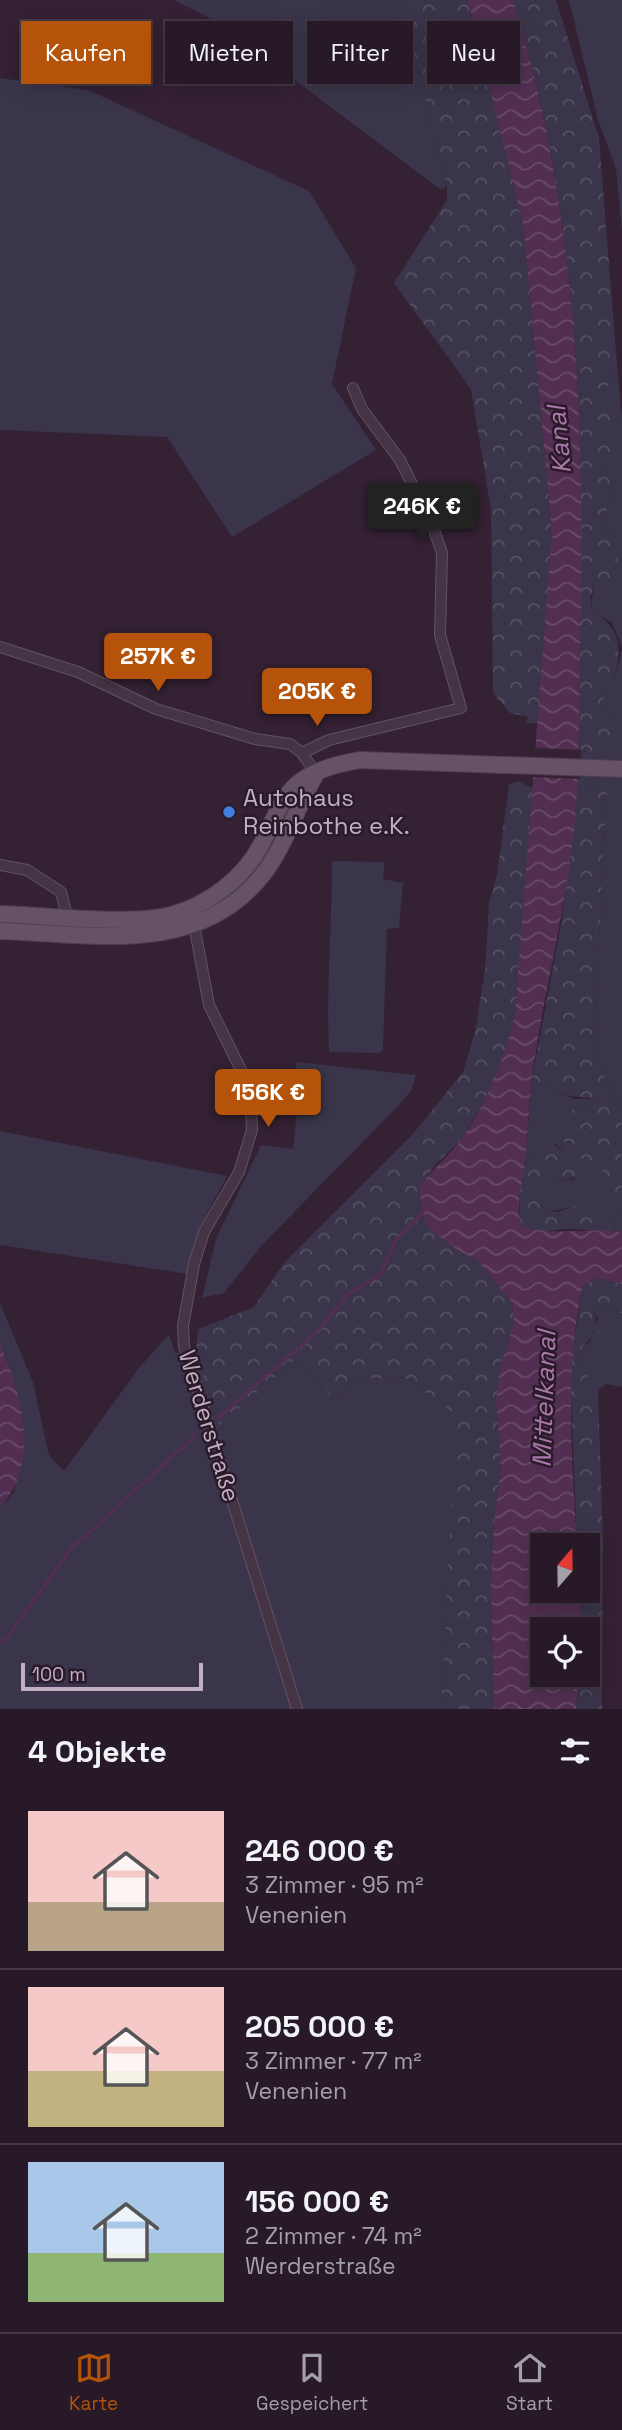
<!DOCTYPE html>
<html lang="de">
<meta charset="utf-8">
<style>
body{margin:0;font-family:"Space Grotesk",sans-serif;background:#332633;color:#f1f3f6;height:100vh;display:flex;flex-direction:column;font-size:26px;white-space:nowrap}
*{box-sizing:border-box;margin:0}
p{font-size:23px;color:#a4a0a7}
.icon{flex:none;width:38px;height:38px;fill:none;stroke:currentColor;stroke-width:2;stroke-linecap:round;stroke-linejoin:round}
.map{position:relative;height:1709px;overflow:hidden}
.sheet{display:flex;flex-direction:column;background:#271927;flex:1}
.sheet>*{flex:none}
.hud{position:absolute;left:21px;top:21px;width:581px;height:63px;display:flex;gap:14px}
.needle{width:46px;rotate:20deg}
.controls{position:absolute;left:530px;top:1533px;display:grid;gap:14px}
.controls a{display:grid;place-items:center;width:70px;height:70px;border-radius:0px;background:#271927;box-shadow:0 4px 18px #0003,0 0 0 2px #433844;font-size:35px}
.scale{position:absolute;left:21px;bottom:18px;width:182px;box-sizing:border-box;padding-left:7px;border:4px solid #c2aec2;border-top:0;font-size:19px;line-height:24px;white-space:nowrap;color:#c2aec2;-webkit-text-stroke:5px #2a1a2a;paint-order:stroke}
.price{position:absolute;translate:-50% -60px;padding:0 16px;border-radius:7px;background:#b45309;color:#fff;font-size:23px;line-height:46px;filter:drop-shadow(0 2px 4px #0008)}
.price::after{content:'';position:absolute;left:50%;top:42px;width:21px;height:16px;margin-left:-10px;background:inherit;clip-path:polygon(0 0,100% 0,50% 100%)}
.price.on{background:#222;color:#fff}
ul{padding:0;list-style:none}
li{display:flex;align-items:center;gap:21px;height:175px;padding:0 28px}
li+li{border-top:2px solid #433844}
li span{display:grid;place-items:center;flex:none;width:196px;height:140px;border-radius:0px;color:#555}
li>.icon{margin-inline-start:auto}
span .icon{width:84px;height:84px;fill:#fffc;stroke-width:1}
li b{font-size:30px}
h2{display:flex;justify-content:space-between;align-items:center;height:84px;padding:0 28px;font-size:30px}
.pill{padding:0 24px;border-radius:0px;background:#271927;box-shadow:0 4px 18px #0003,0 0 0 2px #433844;font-size:24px;line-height:63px}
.pill.on{background:#b45309;color:#fff}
.dock{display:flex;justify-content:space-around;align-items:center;height:98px;border-top:2px solid #433844;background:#271927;font-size:19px;color:#a4a0a7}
.dock a{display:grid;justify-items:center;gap:4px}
.dock .on{color:#b45309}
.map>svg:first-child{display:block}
.green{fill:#3a354a}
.forest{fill:url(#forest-crowns)}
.water{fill:url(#water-waves)}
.pier{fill:#342134}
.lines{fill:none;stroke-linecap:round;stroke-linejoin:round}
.stream{stroke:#522f52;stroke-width:3.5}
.street-casing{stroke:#635263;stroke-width:12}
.primary-casing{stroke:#4f3e4f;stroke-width:18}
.street{stroke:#453445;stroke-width:10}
.primary{stroke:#655265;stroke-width:16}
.shop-dot{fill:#3f7fe0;stroke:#2a1a2a;stroke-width:2.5}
.labels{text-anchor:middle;stroke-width:5;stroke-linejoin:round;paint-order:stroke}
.poi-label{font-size:24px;fill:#c2aec2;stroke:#2a1a2a;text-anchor:start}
.street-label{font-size:24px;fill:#c2aec2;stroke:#2a1a2a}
.water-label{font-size:26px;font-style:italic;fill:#a878a9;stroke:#2a1a2a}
</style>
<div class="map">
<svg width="622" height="1709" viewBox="0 0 622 1709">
<defs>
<pattern id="forest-crowns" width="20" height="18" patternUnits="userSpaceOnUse" patternTransform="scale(1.75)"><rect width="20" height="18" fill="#3a354a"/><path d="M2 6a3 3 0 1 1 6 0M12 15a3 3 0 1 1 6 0" fill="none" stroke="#555062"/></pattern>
<pattern id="water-waves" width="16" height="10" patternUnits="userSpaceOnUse" patternTransform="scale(1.75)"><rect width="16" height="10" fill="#522f52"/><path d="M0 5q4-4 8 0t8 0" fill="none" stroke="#694b69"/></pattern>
</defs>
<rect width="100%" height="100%" fill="#342134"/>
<path class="green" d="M 174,0 L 401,0 L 447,186 L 441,190 L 219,23 Z
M 569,0 L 622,0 L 622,231 L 616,169 L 598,120 Z
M 0,78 L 88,90 L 309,191 L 356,268 L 332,384 L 376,450 L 232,537 L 167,437 L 0,430 Z
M 617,364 L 622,418 L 622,646 L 612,623 L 592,610 C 589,586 604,568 616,548 L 608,532 L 606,513 L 612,485 L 607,468 L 608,382 Z
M 622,649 L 622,1112 L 602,1072 L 594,1034 L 607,789 C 597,783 586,783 576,789 L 577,747 L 585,752 L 612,720 L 602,709 L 603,700 L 615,677 Z
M 332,861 L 385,862 L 383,879 L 403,883 L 399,928 L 387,929 L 383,1050 L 380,1053 L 329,1052 C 326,988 332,925 332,861 Z
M 296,1062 L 416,1075 L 411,1091 L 399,1105 L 262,1245 L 224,1293 L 202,1298 L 216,1239 L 261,1145 L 293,1149 L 298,1102 Z
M 532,1079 L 563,1095 L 576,1099 L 597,1099 L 597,1103 L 565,1112 L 569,1147 C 576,1153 583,1160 590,1165 C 595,1168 601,1169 605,1173 C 616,1185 596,1201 622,1216 L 622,1232 L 614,1231 L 616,1226 L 613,1223 C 599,1218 584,1206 568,1208 C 559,1209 555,1212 545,1211 L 538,1202 L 538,1191 L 545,1184 L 575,1179 L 565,1152 L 556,1144 L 530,1155 L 525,1163 Z
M 0,1131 L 227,1176 L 199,1229 L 187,1274 L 0,1245 Z
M 0,1303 L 33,1382 L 49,1455 L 64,1471 L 139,1368 L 169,1334 L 175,1353 L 196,1352 L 219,1425 L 295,1359 L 336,1402 L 360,1378 L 407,1379 L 457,1415 L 441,1709 L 0,1709 L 0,1507 L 15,1491 L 9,1364 L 0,1343 Z
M 601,1305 L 614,1307 L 622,1314 L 622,1387 L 606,1384 L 598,1390 L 583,1370 L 582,1346 L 590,1342 L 598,1320 L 593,1310 Z"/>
<path class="forest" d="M 401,0 L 468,0 L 523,224 L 552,531 L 540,722 L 526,724 L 528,717 L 510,713 L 493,693 L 491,509 L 471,389 L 394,283 L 447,200 L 447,186 Z
M 513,0 L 556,0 L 599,138 L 617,364 L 608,382 L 612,457 L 607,468 L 612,485 L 606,514 L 608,532 L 616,548 L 618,566 L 611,582 L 594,586 L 590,598 L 592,610 C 620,628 622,645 615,677 C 611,688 603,696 602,708 L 612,720 L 616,736 C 606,752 594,758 577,747 C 585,499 589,240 513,0 Z
M 518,781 L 534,789 L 515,1014 L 506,1054 L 485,1100 L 460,1141 L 436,1164 L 419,1188 L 424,1220 L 454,1248 L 477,1260 L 512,1302 L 514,1322 L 500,1369 L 496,1400 L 501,1468 L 494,1522 L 491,1584 L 494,1709 L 441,1709 L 456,1415 L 407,1379 L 360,1378 L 336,1402 L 295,1359 L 219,1426 L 196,1352 L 198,1329 L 254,1307 L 284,1263 L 413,1134 L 463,1072 L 475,1032 L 485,970 L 489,903 L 497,875 L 509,784 Z
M 582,785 L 600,785 L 607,789 L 594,1034 L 602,1072 L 622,1112 L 622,1216 C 595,1201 615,1185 605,1174 C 602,1170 596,1169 591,1166 C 579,1158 568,1146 559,1136 L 564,1112 L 597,1103 L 597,1099 L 563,1095 L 532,1079 L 562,919 L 576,789 Z
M 552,1143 L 582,1164 C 579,1186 552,1177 538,1191 L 538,1202 L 545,1211 L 558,1212 L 582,1203 C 592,1216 604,1217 616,1225 L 614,1231 C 600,1232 589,1230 575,1229 C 551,1228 549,1235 521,1226 C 518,1211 519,1165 531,1154 C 537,1150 545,1147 552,1143 Z
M 598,1278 L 622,1284 L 622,1314 L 614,1307 L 602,1305 L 593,1310 L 599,1332 L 582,1346 L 583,1370 L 598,1390 L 603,1539 L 602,1709 L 576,1709 L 578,1675 L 588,1675 L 588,1629 L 579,1629 L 579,1591 L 588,1591 L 588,1545 L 577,1545 L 570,1367 L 583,1285 Z"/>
<path class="water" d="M 468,0 L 513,0 C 578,205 586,440 580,653 C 579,705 579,757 576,808 C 569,900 544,988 532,1078 C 529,1103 528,1128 526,1153 C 524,1178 515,1201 521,1226 C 553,1237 588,1227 622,1232 L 622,1284 L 598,1278 L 583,1285 C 564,1371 572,1457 577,1545 L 542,1545 L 542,1591 L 579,1591 L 579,1629 L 542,1629 L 542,1675 L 578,1675 L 576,1709 L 494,1709 L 491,1584 L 494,1522 L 501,1468 L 496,1400 L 500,1369 L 514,1322 L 512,1303 L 477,1260 L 454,1248 L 432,1231 L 424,1220 L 419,1188 C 432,1169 450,1155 462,1138 C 488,1101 505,1058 515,1014 L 552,531 L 523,224 Z
M 0,1343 C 21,1393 42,1462 0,1507 Z"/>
<path class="pier" d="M 534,748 L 581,750 L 580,779 L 532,777 Z"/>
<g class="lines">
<path class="stream" d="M 217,1419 L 318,1331 L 349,1293 L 380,1275 L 396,1240 L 423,1212
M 0,1642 L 8,1636 L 70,1550 L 196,1435"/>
<defs>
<path id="street" d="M 0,647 L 78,672 L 156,709 L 255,739 L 290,744 L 302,753 L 316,774
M 302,753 L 329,740 L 461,708 L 440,635 L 442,553 L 432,524 L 400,460 L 362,409 L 353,388
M 0,865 L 27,870 L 61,892 L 67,916
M 193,919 L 209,1005 L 241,1070 L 251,1109 L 252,1130 L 239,1172 L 204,1232 L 194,1264 L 183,1326 L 184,1346 L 297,1709"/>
<path id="primary" d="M 0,914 C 45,915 130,926 171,915 C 208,905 243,879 261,845 C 272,825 279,801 296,785 C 313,770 337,764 360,760 L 622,769
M 0,931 C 92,934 200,957 264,873 C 286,844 297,806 316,774"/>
</defs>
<use href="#street" class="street-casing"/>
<use href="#primary" class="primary-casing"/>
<use href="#street" class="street"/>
<use href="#primary" class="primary"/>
</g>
<circle class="shop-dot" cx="229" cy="812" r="7"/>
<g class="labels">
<g class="poi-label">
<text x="243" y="806">Autohaus<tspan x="243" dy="28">Reinbothe e.K.</tspan></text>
</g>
<g class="street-label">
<text transform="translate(209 1426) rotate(73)" y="8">Werderstraße</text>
</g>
<g class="water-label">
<text transform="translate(559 440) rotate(-95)" y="9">Kanal</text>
<text transform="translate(544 1399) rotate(-88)" y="9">Mittelkanal</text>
</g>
</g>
</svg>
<div class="controls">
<a><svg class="needle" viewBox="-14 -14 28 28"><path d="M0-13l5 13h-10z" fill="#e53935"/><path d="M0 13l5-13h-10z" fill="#a4a0a7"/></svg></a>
<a><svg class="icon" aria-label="locate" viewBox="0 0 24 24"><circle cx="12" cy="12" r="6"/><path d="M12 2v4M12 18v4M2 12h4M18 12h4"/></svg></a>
</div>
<div class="scale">100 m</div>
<b class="price on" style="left:422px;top:543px">246K €</b>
<b class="price" style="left:158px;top:693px">257K €</b>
<b class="price" style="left:317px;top:728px">205K €</b>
<b class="price" style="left:268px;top:1129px">156K €</b>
<div class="hud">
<a class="pill on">Kaufen</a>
<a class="pill">Mieten</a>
<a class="pill">Filter</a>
<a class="pill">Neu</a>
</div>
</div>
<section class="sheet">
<h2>4 Objekte<svg class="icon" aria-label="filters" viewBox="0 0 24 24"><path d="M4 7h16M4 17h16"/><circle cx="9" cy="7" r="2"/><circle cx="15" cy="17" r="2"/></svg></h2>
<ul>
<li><span style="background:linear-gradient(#f6c9c9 65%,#b9a48a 0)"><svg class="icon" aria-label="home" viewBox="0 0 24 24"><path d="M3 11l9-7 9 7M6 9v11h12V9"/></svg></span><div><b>246 000 €</b><p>3 Zimmer · 95 m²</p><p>Venenien</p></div></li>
<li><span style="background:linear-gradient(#f6c9c9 60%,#c2b280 0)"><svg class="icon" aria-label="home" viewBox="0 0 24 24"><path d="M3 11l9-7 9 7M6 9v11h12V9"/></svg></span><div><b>205 000 €</b><p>3 Zimmer · 77 m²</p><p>Venenien</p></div></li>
<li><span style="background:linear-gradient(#a9c7e8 65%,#8fb573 0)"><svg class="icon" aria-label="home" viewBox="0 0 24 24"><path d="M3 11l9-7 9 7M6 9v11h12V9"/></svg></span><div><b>156 000 €</b><p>2 Zimmer · 74 m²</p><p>Werderstraße</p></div></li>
</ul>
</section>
<nav class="dock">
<a class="on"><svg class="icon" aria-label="map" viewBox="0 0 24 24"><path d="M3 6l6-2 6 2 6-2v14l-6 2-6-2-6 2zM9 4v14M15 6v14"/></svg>Karte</a>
<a><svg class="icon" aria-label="saved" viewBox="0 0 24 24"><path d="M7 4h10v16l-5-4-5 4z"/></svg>Gespeichert</a>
<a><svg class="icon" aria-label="home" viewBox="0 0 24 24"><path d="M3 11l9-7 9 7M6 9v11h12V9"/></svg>Start</a>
</nav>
